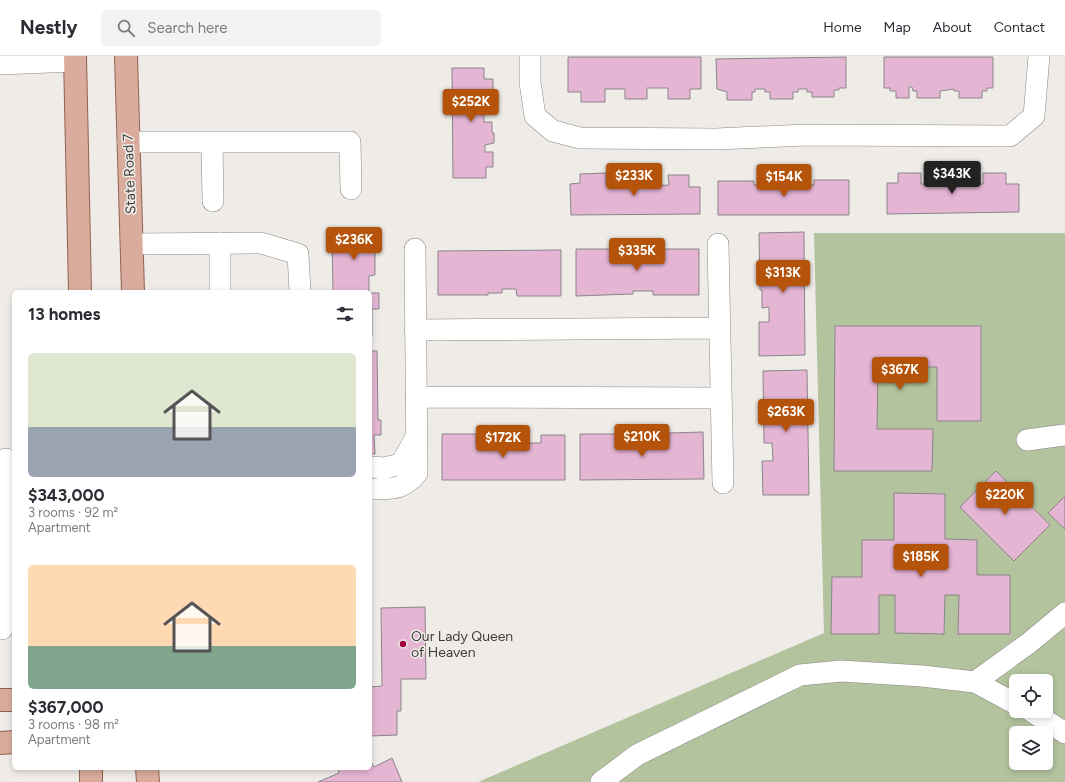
<!DOCTYPE html>
<meta charset="utf-8">
<style>
body{margin:0;font-family:Figtree,sans-serif;background:#f2f2f3;color:#2b2b33;height:100vh;display:flex;flex-direction:column;font-size:15px;white-space:nowrap}
*{box-sizing:border-box;margin:0}
p{font-size:13px;color:#7c7c81}
.icon{flex:none;width:22px;height:22px;fill:none;stroke:currentColor;stroke-width:2;stroke-linecap:round;stroke-linejoin:round}
.map{position:relative;flex:1;overflow:hidden}
.side{position:absolute;left:12px;top:234px;width:360px;height:480px;display:flex;flex-direction:column;background:#fff;border-radius:6px;box-shadow:0 2px 6px #0003}
.side>*{flex:none}
.fabs{position:absolute;left:1009px;top:618px;display:grid;gap:8px}
.fabs a{display:grid;place-items:center;width:44px;height:44px;border-radius:6px;background:#fff;box-shadow:0 2px 6px #0003;font-size:20px}
.price{position:absolute;translate:-50% -34px;padding:0 9px;border-radius:4px;background:#b45309;color:#fff;font-size:13px;line-height:26px;filter:drop-shadow(0 1px 2px #0008)}
.price::after{content:'';position:absolute;left:50%;top:24px;width:12px;height:9px;margin-left:-6px;background:inherit;clip-path:polygon(0 0,100% 0,50% 100%)}
.price.active{background:#222;color:#fff}
ul{padding:0;list-style:none}
li{display:grid;align-content:center;gap:8px;height:212px;padding:0 16px}
li span{display:grid;place-items:center;height:124px;border-radius:6px;color:#555}
li>.icon{margin-inline-start:auto}
span .icon{width:72px;height:72px;fill:#fffc;stroke-width:1}
li b{font-size:17px}
h2{display:flex;justify-content:space-between;align-items:center;height:48px;padding:0 16px;font-size:17px}
header{display:flex;align-items:center;gap:24px;box-sizing:border-box;height:56px;padding:0 20px;background:#fff;border-bottom:1px solid #e1e1e2}
header strong{font-size:19px}
nav{display:flex;gap:22px;margin-inline-start:auto;font-size:14px}
.search{width:280px;height:36px;background:#f2f2f3;display:flex;align-items:center;gap:10px;box-sizing:border-box;padding:0 14px;border-radius:6px;color:#7c7c81;font-size:15px}
.map>svg:first-child{display:block}
.green{fill:#b2c39e;fill-rule:evenodd}
.building{fill:#e5b5d4;stroke:#898588}
.lines{fill:none;stroke-linecap:round;stroke-linejoin:round}
.minor-casing{stroke:#8b8884;stroke-width:22}
.major-casing{stroke:#936151;stroke-width:24}
.minor{stroke:#fff;stroke-width:21}
.major{stroke:#daac9e;stroke-width:22}
.poi-dot{fill:#a00240;stroke:#efece8;stroke-width:1.5}
.labels{text-anchor:middle;stroke-width:3;stroke-linejoin:round;paint-order:stroke}
.street-label{font-size:14px;fill:#3e3d3b;stroke:#efece8}
.poi-label{font-size:14px;fill:#3e3d3b;stroke:#efece8;text-anchor:start}
</style>
<header>
<strong>Nestly</strong>
<div class="search"><svg class="icon" aria-label="search" viewBox="0 0 24 24"><circle cx="10" cy="10" r="6"/><path d="M15 15l6 6"/></svg>Search here</div>
<nav><a>Home</a><a>Map</a><a>About</a><a>Contact</a></nav>
</header>
<div class="map">
<svg width="1065" height="726" viewBox="0 0 1065 726">
<rect width="100%" height="100%" fill="#efece8"/>
<path class="green" d="M 814,177 L 1065,177 L 1065,726 L 478,726 L 824,577 ZM 1016,625 L 1046,625 L 1046,655 L 1016,655 ZM 1016,677 L 1046,677 L 1046,707 L 1016,707 Z"/>
<path class="building" d="M 568,1 L 701,1 L 701,33 L 690,33 L 690,43 L 668,43 L 668,32 L 647,32 L 647,43 L 625,43 L 625,33 L 605,33 L 605,46 L 581,46 L 581,36 L 568,36 Z
M 846,1 L 846,32 L 839,32 L 839,34 L 834,34 L 834,41 L 812,41 L 812,36 L 807,36 L 807,33 L 798,33 L 798,36 L 793,36 L 793,43 L 770,43 L 770,36 L 765,36 L 765,33 L 755,33 L 755,36 L 752,36 L 752,44 L 727,44 L 727,36 L 717,33 L 716,3 Z
M 884,1 L 993,1 L 993,32 L 987,32 L 987,35 L 982,35 L 982,42 L 959,42 L 959,35 L 954,35 L 954,33 L 940,35 L 940,42 L 917,42 L 917,35 L 913,35 L 912,31 L 909,31 L 909,42 L 896,42 L 896,35 L 890,35 L 890,32 L 884,32 Z
M 452,12 L 484,12 L 484,23 L 493,23 L 493,47 L 484,47 L 484,66 L 492,66 L 492,77 L 494,77 L 494,87 L 485,89 L 485,96 L 493,96 L 493,111 L 486,111 L 486,122 L 453,122 Z
M 606,117 L 606,129 L 625,129 L 625,119 L 648,119 L 648,130 L 669,129 L 668,119 L 689,119 L 689,131 L 700,131 L 700,158 L 571,159 L 570,128 L 580,127 L 580,118 Z
M 898,117 L 921,117 L 921,128 L 941,128 L 941,118 L 963,118 L 963,128 L 983,128 L 983,117 L 1006,117 L 1006,128 L 1019,128 L 1019,156 L 887,158 L 887,127 L 898,127 Z
M 773,122 L 796,122 L 796,129 L 814,129 L 814,124 L 849,124 L 849,159 L 718,159 L 718,125 L 754,125 L 754,129 L 773,129 Z
M 804,176 L 805,299 L 759,300 L 759,266 L 769,266 L 769,251 L 762,252 L 762,234 L 760,234 L 759,177 Z
M 380,177 L 380,191 L 375,191 L 375,219 L 369,220 L 369,236 L 333,236 L 332,178 Z
M 576,193 L 699,193 L 699,239 L 653,239 L 653,235 L 633,235 L 633,238 L 576,240 Z
M 561,194 L 561,240 L 517,240 L 516,233 L 502,233 L 502,237 L 488,237 L 488,239 L 438,239 L 438,195 Z
M 370,237 L 379,237 L 379,253 L 372,253 L 372,280 L 370,280 Z
M 835,270 L 981,270 L 981,365 L 937,365 L 937,311 L 878,311 L 877,373 L 933,373 L 932,415 L 834,415 Z
M 370,295 L 377,295 L 378,364 L 381,364 L 381,379 L 374,379 L 375,398 L 370,398 Z
M 807,314 L 809,439 L 763,439 L 762,405 L 773,405 L 772,387 L 764,387 L 763,315 Z
M 703,376 L 704,423 L 580,424 L 580,378 L 624,378 L 625,387 L 669,387 L 669,377 Z
M 442,378 L 476,378 L 476,387 L 541,387 L 541,379 L 565,379 L 565,424 L 442,424 Z
M 996,415 L 1050,469 L 1014,505 L 960,451 Z
M 894,437 L 945,438 L 945,483 L 977,484 L 977,519 L 1010,519 L 1010,578 L 958,578 L 959,539 L 945,539 L 944,578 L 895,577 L 895,539 L 879,539 L 879,578 L 831,578 L 832,521 L 862,521 L 862,484 L 894,484 Z
M 1065,440 L 1065,473 L 1048,457 Z
M 425,551 L 426,623 L 401,623 L 401,655 L 397,655 L 397,679 L 370,680 L 370,631 L 382,630 L 381,552 Z
M 392,702 L 402,726 L 318,726 L 339,717 L 338,713 L 341,712 L 370,712 L 370,704 L 374,711 Z"/>
<g class="lines">
<defs>
<path id="minor" d="M 530,0 L 530,26 L 535,60 L 553,75 L 580,82 L 716,83 L 806,79 L 1010,80 L 1034,60 L 1039,0
M 0,8 L 75,5
M 128,86 L 350,86 L 351,133
M 212,86 L 213,145
M 220,187 L 220,236
M 132,188 L 261,187 L 298,198 L 300,236
M 718,188 L 723,427
M 415,274 L 719,272
M 416,341 L 720,342
M 1027,384 L 1065,379
M 370,411 L 384,412 L 401,408 L 415,383
M 370,433 C 392,432 402,435 417,417 L 415,193
M 0,573 L 2,573 L 6,403
M 975,626 L 1029,587 L 1065,557
M 1031,655 L 1065,677
M 601,726 L 637,699 L 800,619 L 841,615 L 922,620 L 975,626 L 1016,648"/>
<path id="major" d="M 75,0 L 80,236
M 126,0 L 133,236
M 0,644 L 14,644
M 0,687 L 14,686
M 91,712 L 91,726
M 147,712 L 148,726"/>
</defs>
<use href="#minor" class="minor-casing"/>
<use href="#major" class="major-casing"/>
<use href="#minor" class="minor"/>
<use href="#major" class="major"/>
</g>
<circle class="poi-dot" cx="403" cy="588" r="4"/>
<g class="labels">
<g class="street-label">
<text transform="translate(129 118) rotate(-92)" y="5">State Road 7</text>
</g>
<g class="poi-label">
<text x="411" y="585">Our Lady Queen<tspan x="411" dy="16">of Heaven</tspan></text>
</g>
</g>
</svg>
<div class="fabs">
<a><svg class="icon" aria-label="locate" viewBox="0 0 24 24"><circle cx="12" cy="12" r="6"/><path d="M12 2v4M12 18v4M2 12h4M18 12h4"/></svg></a>
<a><svg class="icon" aria-label="layers" viewBox="0 0 24 24"><path d="M12 4l9 5-9 5-9-5zM3 14l9 5 9-5"/></svg></a>
</div>
<b class="price" style="left:471px;top:67px">$252K</b>
<b class="price active" style="left:952px;top:139px">$343K</b>
<b class="price" style="left:634px;top:141px">$233K</b>
<b class="price" style="left:784px;top:142px">$154K</b>
<b class="price" style="left:354px;top:205px">$236K</b>
<b class="price" style="left:637px;top:216px">$335K</b>
<b class="price" style="left:783px;top:238px">$313K</b>
<b class="price" style="left:900px;top:335px">$367K</b>
<b class="price" style="left:786px;top:377px">$263K</b>
<b class="price" style="left:642px;top:402px">$210K</b>
<b class="price" style="left:503px;top:403px">$172K</b>
<b class="price" style="left:1005px;top:460px">$220K</b>
<b class="price" style="left:921px;top:522px">$185K</b>
<section class="side">
<h2>13 homes<svg class="icon" aria-label="filters" viewBox="0 0 24 24"><path d="M4 7h16M4 17h16"/><circle cx="9" cy="7" r="2"/><circle cx="15" cy="17" r="2"/></svg></h2>
<ul>
<li><span style="background:linear-gradient(#dfe7d0 60%,#9aa5b1 0)"><svg class="icon" aria-label="home" viewBox="0 0 24 24"><path d="M3 11l9-7 9 7M6 9v11h12V9"/></svg></span><div><b>$343,000</b><p>3 rooms · 92 m²</p><p>Apartment</p></div></li>
<li><span style="background:linear-gradient(#ffd9b3 65%,#7fa58c 0)"><svg class="icon" aria-label="home" viewBox="0 0 24 24"><path d="M3 11l9-7 9 7M6 9v11h12V9"/></svg></span><div><b>$367,000</b><p>3 rooms · 98 m²</p><p>Apartment</p></div></li>
</ul>
</section>
</div>
